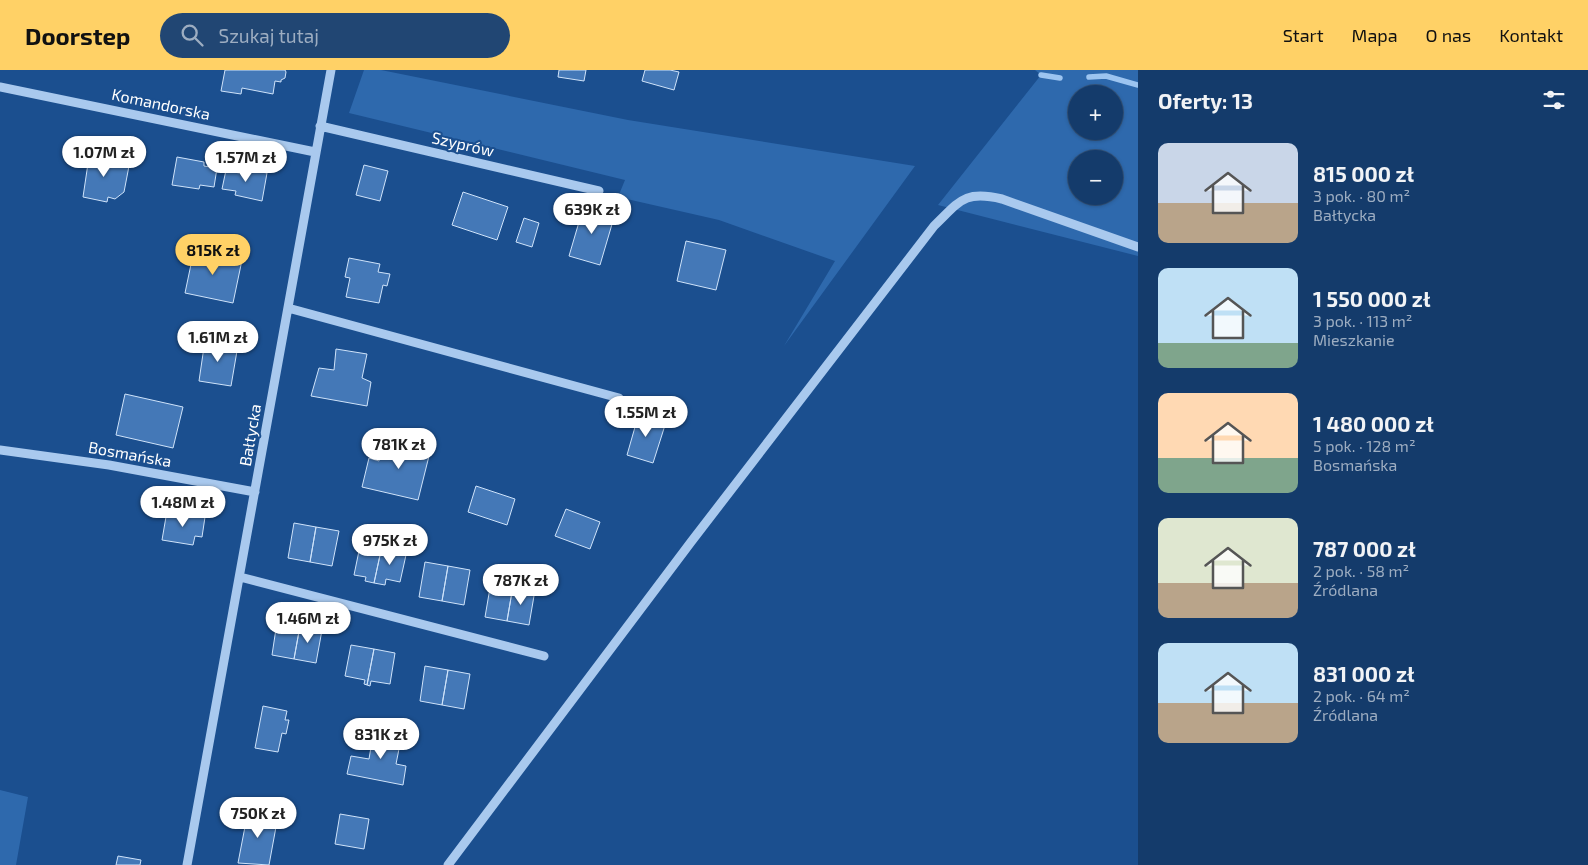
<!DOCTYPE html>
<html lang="pl">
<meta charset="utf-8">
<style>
body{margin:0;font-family:"Exo 2",sans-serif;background:#214673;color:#f1f3f6;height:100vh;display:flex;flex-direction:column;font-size:19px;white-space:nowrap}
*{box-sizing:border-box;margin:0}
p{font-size:16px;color:#9dadc1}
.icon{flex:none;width:28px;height:28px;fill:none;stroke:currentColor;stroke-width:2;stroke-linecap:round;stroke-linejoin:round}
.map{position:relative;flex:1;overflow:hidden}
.drawer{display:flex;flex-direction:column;background:#143b6b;width:450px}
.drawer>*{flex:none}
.tools{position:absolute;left:1068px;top:15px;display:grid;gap:10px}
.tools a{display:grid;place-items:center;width:55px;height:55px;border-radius:50%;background:#143b6b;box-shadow:0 1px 4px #0004,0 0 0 1px #33557e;font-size:25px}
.price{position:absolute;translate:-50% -42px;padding:0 11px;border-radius:18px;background:#fff;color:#222;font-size:16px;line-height:32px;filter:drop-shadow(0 1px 2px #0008)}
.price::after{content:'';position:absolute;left:50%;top:30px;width:15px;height:11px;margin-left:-8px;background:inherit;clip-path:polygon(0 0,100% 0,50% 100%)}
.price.on{background:#ffd166;color:#111}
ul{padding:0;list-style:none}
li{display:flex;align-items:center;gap:15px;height:125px;padding:0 20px}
li span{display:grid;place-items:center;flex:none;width:140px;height:100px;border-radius:10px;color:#555}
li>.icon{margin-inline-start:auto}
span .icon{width:60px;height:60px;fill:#fffc;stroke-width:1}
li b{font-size:21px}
h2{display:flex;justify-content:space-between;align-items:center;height:60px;padding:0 20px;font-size:21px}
header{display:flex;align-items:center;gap:30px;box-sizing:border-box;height:70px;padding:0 25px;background:#ffd166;color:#111}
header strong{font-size:24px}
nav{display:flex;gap:28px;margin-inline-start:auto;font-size:18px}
.search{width:350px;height:45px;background:#214673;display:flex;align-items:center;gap:12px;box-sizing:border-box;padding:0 18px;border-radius:28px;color:#9dadc1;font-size:19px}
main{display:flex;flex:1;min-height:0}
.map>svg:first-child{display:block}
.green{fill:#2e69ad;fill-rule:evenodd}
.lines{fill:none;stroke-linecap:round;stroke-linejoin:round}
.stream{stroke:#9cc4f0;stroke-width:5.5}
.building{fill:#4478b7;stroke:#cfe3fa}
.minor{stroke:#a9c9ee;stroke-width:9}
.labels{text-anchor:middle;stroke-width:4;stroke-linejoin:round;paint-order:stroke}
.street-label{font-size:16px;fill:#fff;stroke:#1b4f8f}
</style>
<header>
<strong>Doorstep</strong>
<div class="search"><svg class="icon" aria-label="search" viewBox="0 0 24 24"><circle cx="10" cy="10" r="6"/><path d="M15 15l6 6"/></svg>Szukaj tutaj</div>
<nav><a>Start</a><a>Mapa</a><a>O nas</a><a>Kontakt</a></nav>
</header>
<main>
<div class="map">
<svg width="1138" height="795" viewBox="0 0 1138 795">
<rect width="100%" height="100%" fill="#1b4f8f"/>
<path class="green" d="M 364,0 L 381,0 L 628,50 L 915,96 L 784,276 L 835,191 L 719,150 L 618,127 L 625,110 L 349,43 Z
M 1035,0 L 1138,0 L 1138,186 L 938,135 L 1041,5 ZM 1076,24 L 1114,24 L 1114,61 L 1076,61 ZM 1076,89 L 1114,89 L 1114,126 L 1076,126 Z
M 0,720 L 28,727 L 16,795 L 0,795 Z"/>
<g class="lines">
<path class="stream" d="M 1041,5 L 1060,8
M 1089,7 L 1106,6 L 1138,15"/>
</g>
<path class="building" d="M 225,0 L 285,0 L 286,2 L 285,8 L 281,10 L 281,12 L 275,11 L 273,24 L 242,18 L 241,24 L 221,21 Z
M 559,0 L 586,0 L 584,11 L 558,7 Z
M 645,0 L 670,0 L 679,2 L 674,20 L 642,11 Z
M 90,80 L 103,82 L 101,91 L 129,96 L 124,122 L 115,129 L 108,127 L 107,132 L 83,127 Z
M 177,87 L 204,92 L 204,96 L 217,98 L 214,117 L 200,115 L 199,119 L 172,115 Z
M 364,95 L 388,101 L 380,131 L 356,125 Z
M 239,98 L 267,103 L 262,131 L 235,125 L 236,121 L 222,119 L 226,100 L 239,103 Z
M 463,122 L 508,137 L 497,170 L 452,155 Z
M 584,135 L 615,144 L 600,195 L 569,186 Z
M 524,148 L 539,153 L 532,177 L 516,172 Z
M 686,171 L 726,180 L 716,220 L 677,211 Z
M 194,180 L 242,190 L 233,233 L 185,223 Z
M 349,188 L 380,194 L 378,202 L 390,204 L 387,216 L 383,215 L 379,233 L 346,227 L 350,208 L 345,207 Z
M 205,270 L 238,275 L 231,316 L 199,311 Z
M 336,279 L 367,284 L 362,308 L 371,312 L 367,336 L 311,326 L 319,298 L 334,300 Z
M 125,324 L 183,337 L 173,378 L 116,365 Z
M 639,343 L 666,352 L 653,393 L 627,385 Z
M 395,369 L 431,378 L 418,430 L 362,417 L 369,388 L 379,391 L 382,380 L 392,383 Z
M 476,416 L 515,429 L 507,455 L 468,442 Z
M 566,439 L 600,452 L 590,479 L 555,466 Z
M 167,441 L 205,447 L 202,467 L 195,466 L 193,475 L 162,470 Z
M 294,453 L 316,457 L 310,492 L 288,488 Z
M 316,457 L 339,461 L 332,496 L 310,492 Z
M 366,472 L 382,476 L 374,513 L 365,511 L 366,507 L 354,505 L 360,476 L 365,477 Z
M 382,476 L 397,479 L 396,484 L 406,485 L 400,512 L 386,509 L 385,515 L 374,513 Z
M 425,492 L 448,496 L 442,531 L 419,527 Z
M 448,496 L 470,500 L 464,535 L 442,531 Z
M 491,512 L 513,516 L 507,551 L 485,547 Z
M 513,516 L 535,520 L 529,555 L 507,551 Z
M 277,552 L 300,556 L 294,589 L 272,585 Z
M 300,556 L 322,560 L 316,593 L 294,589 Z
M 351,575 L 374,579 L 367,615 L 364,614 L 365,610 L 345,606 Z
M 374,579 L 395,583 L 390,614 L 371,611 L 370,616 L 367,615 Z
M 425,596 L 448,600 L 442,635 L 420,631 Z
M 448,600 L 470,604 L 464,639 L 442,635 Z
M 263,636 L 287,641 L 285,650 L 289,650 L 286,664 L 282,663 L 278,682 L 255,678 Z
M 374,659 L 402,664 L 396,694 L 406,696 L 403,715 L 347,704 L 351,686 L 369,689 Z
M 248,741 L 278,746 L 269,795 L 238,793 Z
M 340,744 L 369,749 L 364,779 L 335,774 Z
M 118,786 L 141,790 L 140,795 L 116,795 Z"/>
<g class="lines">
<path class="minor" d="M 0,17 L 315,82
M 320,56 L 599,121
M 288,238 L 619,328
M 0,380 L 109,395 L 255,422
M 240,507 L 544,586
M 187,795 L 331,0
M 448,795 L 691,472 L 934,156 C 960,131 964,120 1002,129 L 1138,177"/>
</g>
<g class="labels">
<g class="street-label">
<text transform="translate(161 34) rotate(12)" y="6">Komandorska</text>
<text transform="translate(463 74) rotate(13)" y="6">Szyprów</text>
<text transform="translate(250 365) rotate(-80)" y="6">Bałtycka</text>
<text transform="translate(130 384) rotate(10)" y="6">Bosmańska</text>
</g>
</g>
</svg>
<div class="tools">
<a>+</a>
<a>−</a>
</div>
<b class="price" style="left:104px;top:108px">1.07M zł</b>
<b class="price" style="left:246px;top:113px">1.57M zł</b>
<b class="price" style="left:592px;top:165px">639K zł</b>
<b class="price on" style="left:213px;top:206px">815K zł</b>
<b class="price" style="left:218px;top:293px">1.61M zł</b>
<b class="price" style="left:646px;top:368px">1.55M zł</b>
<b class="price" style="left:399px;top:400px">781K zł</b>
<b class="price" style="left:183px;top:458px">1.48M zł</b>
<b class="price" style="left:390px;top:496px">975K zł</b>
<b class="price" style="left:521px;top:536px">787K zł</b>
<b class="price" style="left:308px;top:574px">1.46M zł</b>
<b class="price" style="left:381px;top:690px">831K zł</b>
<b class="price" style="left:258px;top:769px">750K zł</b>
</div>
<section class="drawer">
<h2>Oferty: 13<svg class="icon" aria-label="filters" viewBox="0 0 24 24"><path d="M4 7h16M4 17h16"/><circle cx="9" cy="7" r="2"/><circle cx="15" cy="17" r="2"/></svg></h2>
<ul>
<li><span style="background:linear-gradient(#c9d6e8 60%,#b9a48a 0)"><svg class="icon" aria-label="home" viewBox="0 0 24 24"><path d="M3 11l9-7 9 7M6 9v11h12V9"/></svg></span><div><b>815 000 zł</b><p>3 pok. · 80 m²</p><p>Bałtycka</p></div></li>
<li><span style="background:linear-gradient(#bfe0f5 75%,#7fa58c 0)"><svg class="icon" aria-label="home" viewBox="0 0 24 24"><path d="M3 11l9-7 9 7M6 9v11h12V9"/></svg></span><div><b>1 550 000 zł</b><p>3 pok. · 113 m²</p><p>Mieszkanie</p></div></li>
<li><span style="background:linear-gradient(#ffd9b3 65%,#7fa58c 0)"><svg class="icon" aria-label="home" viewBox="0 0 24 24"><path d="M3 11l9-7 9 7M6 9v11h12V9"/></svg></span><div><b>1 480 000 zł</b><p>5 pok. · 128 m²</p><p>Bosmańska</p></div></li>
<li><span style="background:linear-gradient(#dfe7d0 65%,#b9a48a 0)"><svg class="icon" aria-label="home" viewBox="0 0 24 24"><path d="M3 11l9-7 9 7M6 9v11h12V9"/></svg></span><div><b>787 000 zł</b><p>2 pok. · 58 m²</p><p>Źródlana</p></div></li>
<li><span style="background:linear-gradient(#bfe0f5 60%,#b9a48a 0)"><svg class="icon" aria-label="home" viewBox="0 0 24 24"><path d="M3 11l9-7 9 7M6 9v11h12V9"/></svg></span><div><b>831 000 zł</b><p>2 pok. · 64 m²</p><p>Źródlana</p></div></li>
</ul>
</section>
</main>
